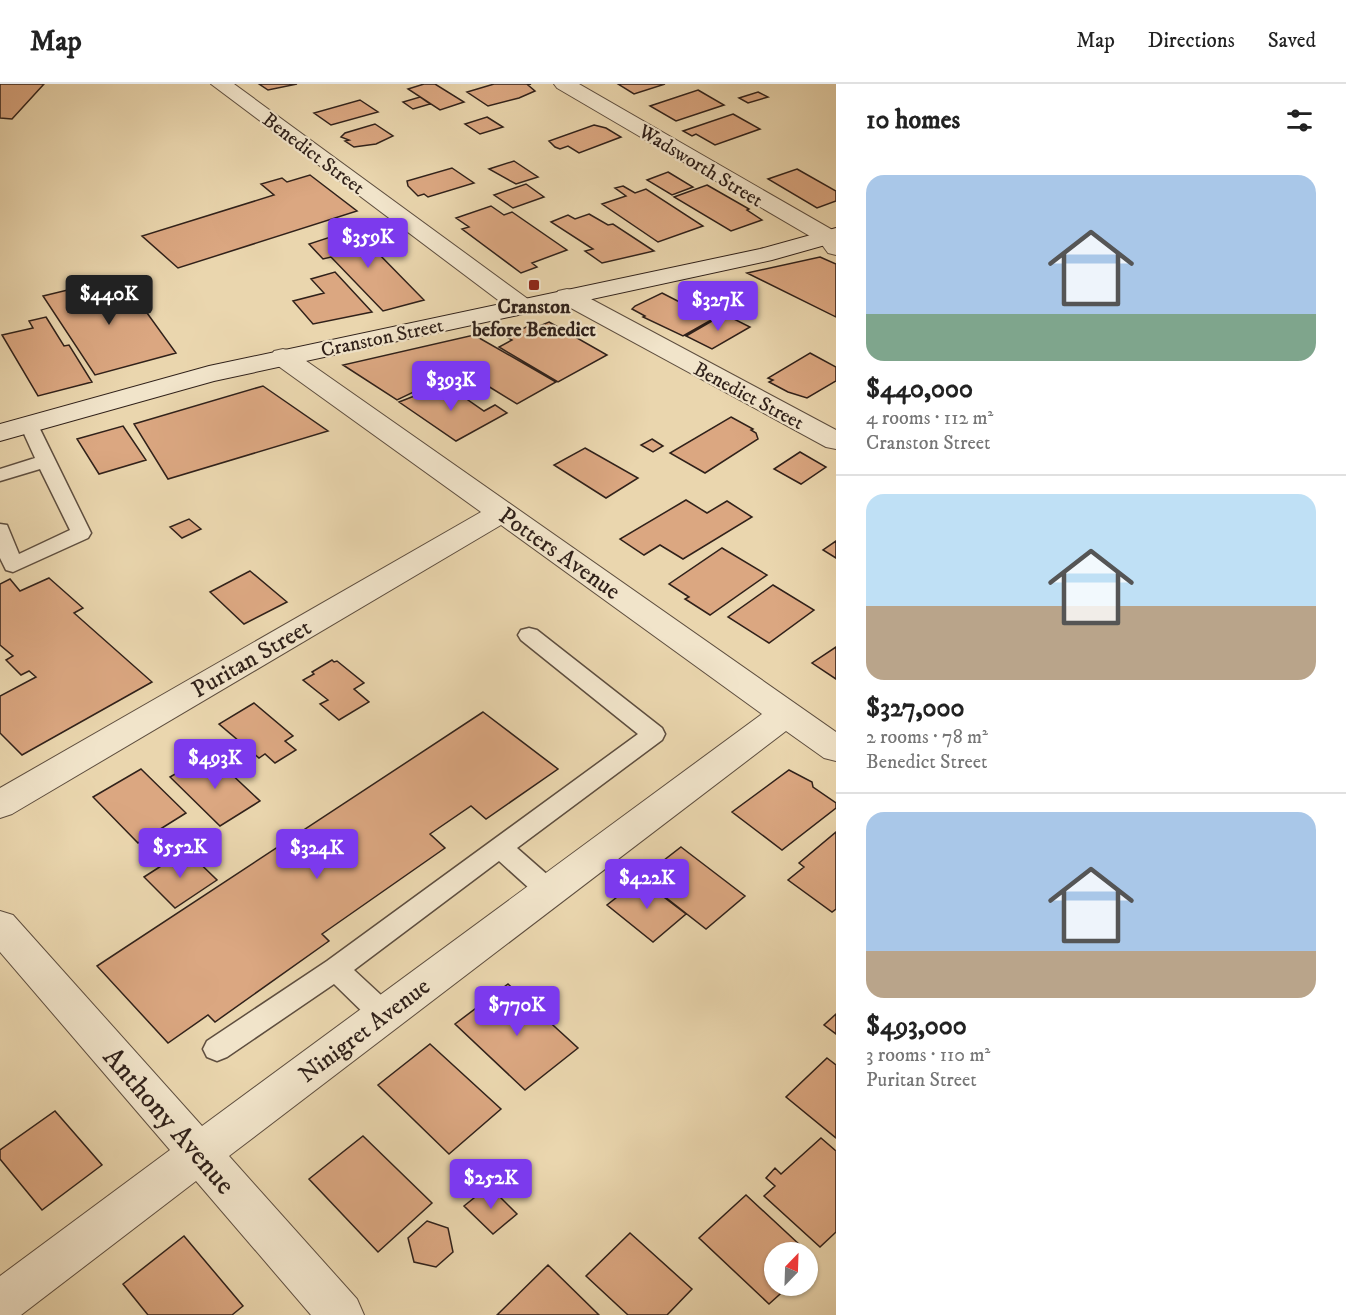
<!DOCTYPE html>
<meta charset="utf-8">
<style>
body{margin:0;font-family:"IM FELL DW Pica",serif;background:#f6f6f6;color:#222;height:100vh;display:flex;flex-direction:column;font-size:22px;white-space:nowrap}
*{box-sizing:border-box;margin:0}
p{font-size:20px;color:#767676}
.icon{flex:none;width:33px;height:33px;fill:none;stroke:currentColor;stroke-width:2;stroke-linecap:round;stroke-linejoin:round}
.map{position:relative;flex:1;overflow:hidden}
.side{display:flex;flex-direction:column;background:#fff;width:510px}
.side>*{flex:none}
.needle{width:39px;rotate:23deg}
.tools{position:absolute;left:764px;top:1158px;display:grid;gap:12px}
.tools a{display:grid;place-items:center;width:54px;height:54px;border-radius:50%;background:#fff;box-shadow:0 2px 4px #0004;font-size:30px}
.price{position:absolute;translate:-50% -51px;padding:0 14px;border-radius:6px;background:#7c3aed;color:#fff;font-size:20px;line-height:39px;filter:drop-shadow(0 2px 3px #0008)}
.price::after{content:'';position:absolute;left:50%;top:36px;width:18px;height:14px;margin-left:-9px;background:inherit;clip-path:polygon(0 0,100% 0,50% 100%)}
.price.active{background:#222;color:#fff}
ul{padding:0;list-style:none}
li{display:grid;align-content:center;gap:12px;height:318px;padding:0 30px}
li+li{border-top:2px solid #e0e0e0}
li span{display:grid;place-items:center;height:186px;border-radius:18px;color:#555}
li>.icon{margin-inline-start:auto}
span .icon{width:108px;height:108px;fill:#fffc;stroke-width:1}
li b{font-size:26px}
h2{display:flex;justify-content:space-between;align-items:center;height:72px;padding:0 30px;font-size:26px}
header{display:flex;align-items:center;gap:36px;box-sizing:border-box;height:84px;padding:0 30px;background:#fff;border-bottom:2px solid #e0e0e0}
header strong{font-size:28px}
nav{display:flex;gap:33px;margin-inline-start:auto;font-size:21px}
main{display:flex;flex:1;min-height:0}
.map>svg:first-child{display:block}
.building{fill:#dba781;stroke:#30211a;stroke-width:1.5}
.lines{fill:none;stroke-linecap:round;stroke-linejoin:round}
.service-casing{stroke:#5e4e3f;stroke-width:3}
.minor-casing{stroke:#5e4e3f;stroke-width:2}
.secondary-casing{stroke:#30211a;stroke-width:2}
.service{fill:#f1e4ca;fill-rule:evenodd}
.minor{fill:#f1e4ca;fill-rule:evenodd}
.secondary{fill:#f1e4ca;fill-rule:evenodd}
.poi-dot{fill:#8f2418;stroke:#f1e4ca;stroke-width:2}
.labels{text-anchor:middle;stroke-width:4.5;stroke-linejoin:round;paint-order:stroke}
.far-street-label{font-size:20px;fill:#30211a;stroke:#f1e4ca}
.far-poi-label{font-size:20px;font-weight:bold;fill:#30211a;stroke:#f1e4ca}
.street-label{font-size:24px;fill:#30211a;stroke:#f1e4ca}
.near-street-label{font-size:28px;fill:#30211a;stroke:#f1e4ca}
</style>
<header>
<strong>Map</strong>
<nav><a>Map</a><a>Directions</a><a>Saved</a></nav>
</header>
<main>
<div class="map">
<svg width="836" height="1231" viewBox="0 0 836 1231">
<rect width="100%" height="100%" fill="#ead6ae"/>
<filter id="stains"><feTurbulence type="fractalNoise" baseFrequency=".00333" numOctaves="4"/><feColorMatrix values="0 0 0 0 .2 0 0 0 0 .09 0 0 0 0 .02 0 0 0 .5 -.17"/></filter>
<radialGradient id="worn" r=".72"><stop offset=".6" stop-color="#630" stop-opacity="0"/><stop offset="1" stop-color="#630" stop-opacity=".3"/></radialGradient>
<path class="building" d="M 0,0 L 44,0 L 12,35 L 0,34 Z
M 259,0 L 297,0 L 268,6 Z
M 424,0 L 435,0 L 464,18 L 440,26 L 408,5 Z
M 494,0 L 531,0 L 528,1 L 535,7 L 519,14 L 488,22 L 467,8 Z
M 618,0 L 665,0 L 634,10 Z
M 698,6 L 724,21 L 676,37 L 650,22 Z
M 758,8 L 768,13 L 748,19 L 739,14 Z
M 420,13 L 430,20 L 413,25 L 403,18 Z
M 360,16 L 378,28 L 331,41 L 314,29 Z
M 733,30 L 760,45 L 715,61 L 696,50 L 692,52 L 683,47 Z
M 487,33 L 503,43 L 480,50 L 465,40 Z
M 375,40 L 393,52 L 376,60 L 354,63 L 345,57 L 349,56 L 341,53 L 345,49 Z
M 594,41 L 606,44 L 621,53 L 579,69 L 568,62 L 560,65 L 555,63 L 549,57 Z
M 514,77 L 538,93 L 516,100 L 489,85 Z
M 452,84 L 474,99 L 428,113 L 424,110 L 418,112 L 408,102 L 407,97 Z
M 797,85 L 836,107 L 836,117 L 817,124 L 768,95 Z
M 668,88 L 693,103 L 672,111 L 647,96 Z
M 310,91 L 357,127 L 178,184 L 142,152 L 274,111 L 261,100 L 282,94 L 287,98 Z
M 526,100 L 544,113 L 513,124 L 494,111 Z
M 707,101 L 749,125 L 747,126 L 762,136 L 731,147 L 674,113 Z
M 623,102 L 635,109 L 646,105 L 703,142 L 658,158 L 602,120 L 626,112 L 615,104 Z
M 491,122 L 504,131 L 512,128 L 567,166 L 532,179 L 537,183 L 521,189 L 462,145 L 469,143 L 456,134 Z
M 589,130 L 608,141 L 613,140 L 654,167 L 602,179 L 585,167 L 593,165 L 551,138 L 568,131 L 575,135 Z
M 361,143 L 378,161 L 371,162 L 424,216 L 383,227 L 331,173 L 323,175 L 309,160 Z
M 820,173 L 836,180 L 836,233 L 747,189 Z
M 335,188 L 372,228 L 313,240 L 293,217 L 324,209 L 311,195 Z
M 121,193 L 176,269 L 95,291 L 43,212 Z
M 662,209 L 713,235 L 683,252 L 643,233 L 645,232 L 632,225 L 635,222 Z
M 724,230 L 750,243 L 712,265 L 686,252 Z
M 46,233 L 64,262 L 69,261 L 92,298 L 38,312 L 2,251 L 33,244 L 29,237 Z
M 549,238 L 607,271 L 558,298 L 499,263 L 512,256 L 507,253 L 530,241 L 535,244 Z
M 474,251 L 556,298 L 517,320 L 483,299 L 480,301 L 473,297 L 465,301 L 449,291 L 397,316 L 343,281 Z
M 810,269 L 836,283 L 836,297 L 807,314 L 788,308 L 769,298 L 773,296 L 768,294 Z
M 445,300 L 484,327 L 495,321 L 507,329 L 456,357 L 399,318 Z
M 263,302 L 328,347 L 168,395 L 134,340 Z
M 731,333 L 753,345 L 751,346 L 756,349 L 758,355 L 705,389 L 670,369 Z
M 123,342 L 146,376 L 99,390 L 77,355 Z
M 652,355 L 663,362 L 653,368 L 641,361 Z
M 585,364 L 638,394 L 606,414 L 554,381 Z
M 800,368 L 826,383 L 801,400 L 774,385 Z
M 686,416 L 707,429 L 727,417 L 752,433 L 683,475 L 660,461 L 644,471 L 620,455 Z
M 189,435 L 201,445 L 182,454 L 170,443 Z
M 836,457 L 836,474 L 823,466 Z
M 722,464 L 767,491 L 710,531 L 685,515 L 689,513 L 669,500 Z
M 250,487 L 287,518 L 244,540 L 210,508 Z
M 49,494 L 83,524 L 74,529 L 152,598 L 22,671 L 0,649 L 0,612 L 36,593 L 29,587 L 21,591 L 6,576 L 13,572 L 0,561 L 0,500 L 10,495 L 20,507 Z
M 773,501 L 814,526 L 769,559 L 728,533 Z
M 836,563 L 836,595 L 812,579 Z
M 332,576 L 334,578 L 337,577 L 364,599 L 354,605 L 369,618 L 339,636 L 320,620 L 328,616 L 303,596 L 314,590 L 312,588 Z
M 254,619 L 293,652 L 285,657 L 296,666 L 275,679 L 265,670 L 259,674 L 219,640 Z
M 483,628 L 558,685 L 486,735 L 471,722 L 430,750 L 445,764 L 322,850 L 329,857 L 215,938 L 208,931 L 168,959 L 97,882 Z
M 210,670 L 260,717 L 220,742 L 170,693 Z
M 141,685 L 186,729 L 138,759 L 93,713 Z
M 789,686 L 812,698 L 813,703 L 836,719 L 836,724 L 782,766 L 732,728 Z
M 836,748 L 836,825 L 832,828 L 788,796 L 804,783 L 799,779 Z
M 681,763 L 745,812 L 706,845 L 641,794 Z
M 186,766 L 217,796 L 175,824 L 144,793 Z
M 640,795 L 686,830 L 653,858 L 607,821 Z
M 508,900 L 578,964 L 525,1006 L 455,940 Z
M 836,930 L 836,950 L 824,941 Z
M 430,960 L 501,1025 L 449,1070 L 378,1001 Z
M 827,974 L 836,981 L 836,1054 L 786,1013 Z
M 55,1027 L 102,1081 L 42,1126 L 0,1075 L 0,1066 Z
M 363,1052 L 432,1119 L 378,1168 L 309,1095 Z
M 821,1054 L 836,1067 L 836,1148 L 820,1163 L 764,1112 L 775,1102 L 766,1094 L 775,1084 L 781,1090 Z
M 489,1102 L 517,1130 L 493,1150 L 464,1122 Z
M 746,1111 L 815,1175 L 807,1183 L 807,1168 L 774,1168 L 774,1202 L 789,1202 L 769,1220 L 699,1154 Z
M 427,1137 L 448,1144 L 453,1168 L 436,1183 L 414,1178 L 408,1154 Z
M 630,1149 L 692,1205 L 667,1231 L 628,1231 L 586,1192 Z
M 184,1152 L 243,1222 L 232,1231 L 148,1231 L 123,1200 Z
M 548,1181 L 599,1231 L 497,1231 Z"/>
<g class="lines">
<defs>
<path id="service" d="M 29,335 L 36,337 L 38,341 L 91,449 L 88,454 L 13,488 L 6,486 L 0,474 L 0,440 L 7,441 L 19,470 L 70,446 L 40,385 L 0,397 L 0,385 L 35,374 L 20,341 L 22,337 Z
M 529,544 L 537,546 L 662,644 L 665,650 L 662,656 L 517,764 L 558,800 L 562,807 L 558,814 L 549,817 L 540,814 L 499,777 L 354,886 L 394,923 L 397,931 L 394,939 L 384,942 L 374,939 L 334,900 L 227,973 L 217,977 L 207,973 L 203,965 L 207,957 L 327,877 L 638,650 L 521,556 L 518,551 L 521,546 Z"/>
<path id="minor" d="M 211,0 L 234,0 L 532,218 L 535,223 L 532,228 L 523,230 L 514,228 Z
M 554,0 L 579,0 L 836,148 L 836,171 L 828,169 L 820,158 L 557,4 Z
M 567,205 L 576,207 L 836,346 L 836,365 L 826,363 L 558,217 L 555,212 L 558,207 Z
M 283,265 L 292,267 L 836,648 L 836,677 L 824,674 L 786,647 L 229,1072 L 357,1215 L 364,1231 L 311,1231 L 196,1097 L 21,1231 L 0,1231 L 0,1192 L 170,1066 L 0,868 L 0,827 L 13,831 L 202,1042 L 762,630 L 501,441 L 12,730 L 0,734 L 0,704 L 481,428 L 274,279 L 270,273 L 274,267 Z"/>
<path id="secondary" d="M 836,144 L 836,158 L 772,176 L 214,297 L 0,357 L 0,340 L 209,282 L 760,165 Z"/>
</defs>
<use href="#service" class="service-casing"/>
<use href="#minor" class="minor-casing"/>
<use href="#secondary" class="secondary-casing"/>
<use href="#service" class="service"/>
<use href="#minor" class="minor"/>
<use href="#secondary" class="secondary"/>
</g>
<rect class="poi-dot" x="528" y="195" width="12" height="12" rx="3"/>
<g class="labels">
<g class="far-street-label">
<text transform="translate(314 69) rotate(37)" y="7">Benedict Street</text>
<text transform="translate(701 81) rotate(31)" y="7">Wadsworth Street</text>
<text transform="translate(382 253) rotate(-12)" y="7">Cranston Street</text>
<text transform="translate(749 311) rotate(28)" y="7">Benedict Street</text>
</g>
<g class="far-poi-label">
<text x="534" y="229">Cranston<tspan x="534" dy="23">before Benedict</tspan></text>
</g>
<g class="street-label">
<text transform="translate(560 469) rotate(35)" y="8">Potters Avenue</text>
<text transform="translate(251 574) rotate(-30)" y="8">Puritan Street</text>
<text transform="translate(364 946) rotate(-37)" y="8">Ninigret Avenue</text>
</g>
<g class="near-street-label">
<text transform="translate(170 1036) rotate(49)" y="10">Anthony Avenue</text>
</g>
</g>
<rect width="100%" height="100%" filter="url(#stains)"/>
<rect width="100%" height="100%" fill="url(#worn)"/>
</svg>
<div class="tools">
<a><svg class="needle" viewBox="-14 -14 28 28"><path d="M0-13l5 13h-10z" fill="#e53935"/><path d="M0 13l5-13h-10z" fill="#767676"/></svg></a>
</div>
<b class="price" style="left:368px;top:185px">$359K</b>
<b class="price active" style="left:109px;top:242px">$440K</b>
<b class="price" style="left:718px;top:248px">$327K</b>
<b class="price" style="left:451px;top:328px">$393K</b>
<b class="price" style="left:215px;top:706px">$493K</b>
<b class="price" style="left:180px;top:795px">$552K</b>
<b class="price" style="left:317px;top:796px">$324K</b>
<b class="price" style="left:647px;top:826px">$422K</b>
<b class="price" style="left:517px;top:953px">$770K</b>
<b class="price" style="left:491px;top:1126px">$252K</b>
</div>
<section class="side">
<h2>10 homes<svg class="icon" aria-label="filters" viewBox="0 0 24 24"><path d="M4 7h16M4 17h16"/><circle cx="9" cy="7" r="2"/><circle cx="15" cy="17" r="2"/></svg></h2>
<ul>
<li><span style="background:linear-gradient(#a9c7e8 75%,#7fa58c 0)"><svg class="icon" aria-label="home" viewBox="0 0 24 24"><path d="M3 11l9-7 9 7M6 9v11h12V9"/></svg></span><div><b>$440,000</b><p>4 rooms · 112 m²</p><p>Cranston Street</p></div></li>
<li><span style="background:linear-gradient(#bfe0f5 60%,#b9a48a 0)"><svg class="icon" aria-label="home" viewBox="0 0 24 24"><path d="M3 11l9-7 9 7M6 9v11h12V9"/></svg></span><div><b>$327,000</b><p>2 rooms · 78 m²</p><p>Benedict Street</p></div></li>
<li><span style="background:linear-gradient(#a9c7e8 75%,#b9a48a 0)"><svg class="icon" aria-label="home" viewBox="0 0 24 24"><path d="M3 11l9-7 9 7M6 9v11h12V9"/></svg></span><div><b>$493,000</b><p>3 rooms · 110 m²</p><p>Puritan Street</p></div></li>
</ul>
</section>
</main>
